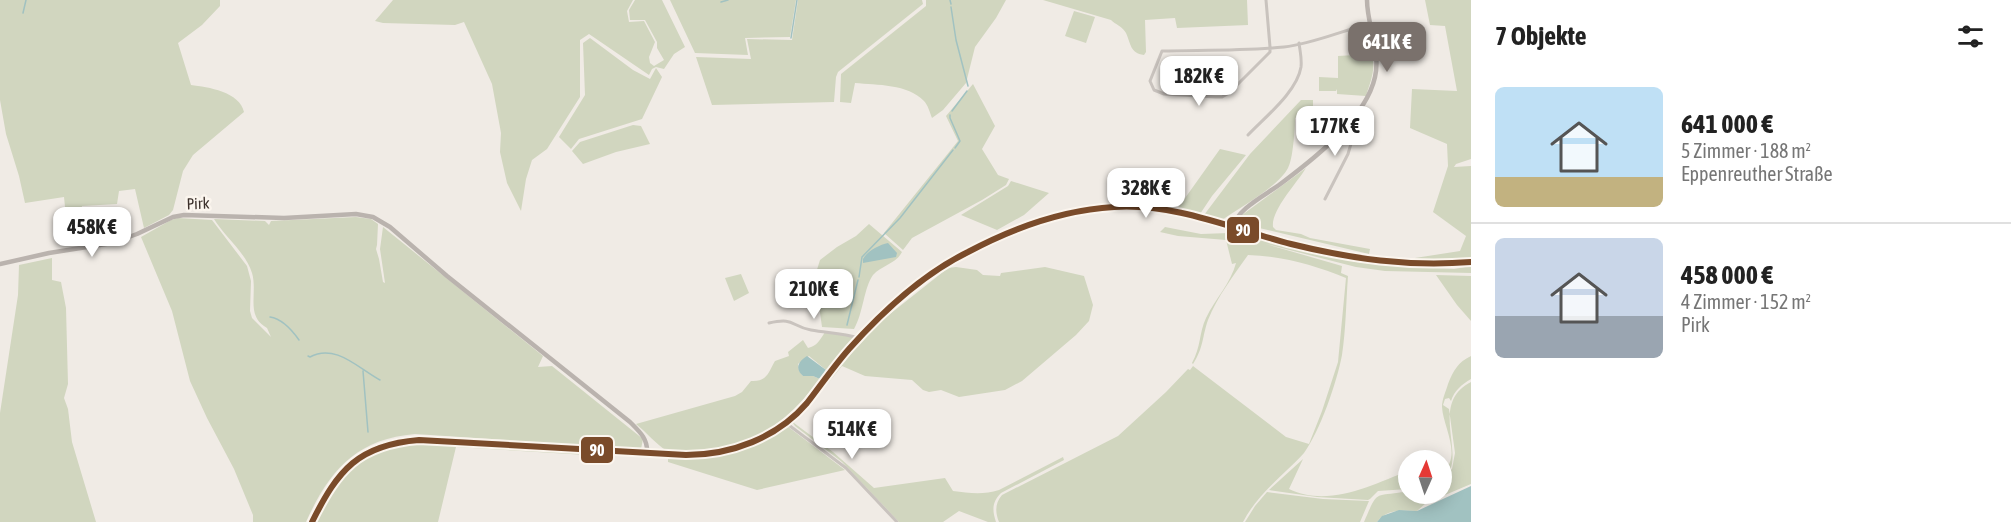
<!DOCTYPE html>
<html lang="de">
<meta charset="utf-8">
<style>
body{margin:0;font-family:"Asap Condensed",sans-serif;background:#f2f2f2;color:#222;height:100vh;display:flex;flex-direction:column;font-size:22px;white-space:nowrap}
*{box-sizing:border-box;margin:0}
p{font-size:20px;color:#767676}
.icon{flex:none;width:33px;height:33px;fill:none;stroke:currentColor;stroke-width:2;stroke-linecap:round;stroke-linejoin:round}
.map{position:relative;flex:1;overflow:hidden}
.drawer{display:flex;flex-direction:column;background:#fff;width:540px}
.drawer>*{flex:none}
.needle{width:39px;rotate:3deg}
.buttons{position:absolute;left:1398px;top:450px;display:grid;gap:12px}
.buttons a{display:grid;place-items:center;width:54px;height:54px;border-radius:50%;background:#fff;box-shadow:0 3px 15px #0003;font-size:30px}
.price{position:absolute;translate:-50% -51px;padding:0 14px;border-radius:12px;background:#fff;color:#222;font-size:20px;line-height:39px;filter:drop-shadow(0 2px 3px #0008)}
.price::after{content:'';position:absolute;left:50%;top:36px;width:18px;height:14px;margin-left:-9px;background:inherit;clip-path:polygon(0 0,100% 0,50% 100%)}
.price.selected{background:#7a716c;color:#fff}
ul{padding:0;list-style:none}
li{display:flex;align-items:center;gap:18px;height:150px;padding:0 24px}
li+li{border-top:2px solid #e0e0e0}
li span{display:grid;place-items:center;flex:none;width:168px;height:120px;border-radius:9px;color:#555}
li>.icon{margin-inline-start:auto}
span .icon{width:72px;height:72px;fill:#fffc;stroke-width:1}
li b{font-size:26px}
h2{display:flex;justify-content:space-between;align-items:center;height:72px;padding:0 24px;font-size:26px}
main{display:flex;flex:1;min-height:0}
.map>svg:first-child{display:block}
.green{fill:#d1d6bf;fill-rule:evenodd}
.water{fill:#a1c2c1}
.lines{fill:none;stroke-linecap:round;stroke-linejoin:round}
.stream{stroke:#a1c2c1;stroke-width:1.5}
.street{stroke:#c9c3be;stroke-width:3}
.secondary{stroke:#bab3ae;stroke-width:4.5}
.bus-1-casing{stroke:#fbf5ee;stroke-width:10}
.bus-1{stroke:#7a4b2a;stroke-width:6}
.labels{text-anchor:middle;stroke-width:5;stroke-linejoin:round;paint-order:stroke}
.street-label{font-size:16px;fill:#3b302b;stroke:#fbf5ee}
.line-badge{stroke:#fbf5ee;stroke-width:2}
.badge-label{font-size:16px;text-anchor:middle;font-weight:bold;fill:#fff}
</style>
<main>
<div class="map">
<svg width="1471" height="522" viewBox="0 0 1471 522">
<rect width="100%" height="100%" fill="#f0ebe5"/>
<path class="green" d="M 0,0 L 220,0 L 220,6 L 202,25 L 178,43 L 191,85 C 208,87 240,92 244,112 L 193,155 L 183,171 L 173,210 L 169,215 L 144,228 L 135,189 L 119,191 L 117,204 L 82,206 L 79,223 L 67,226 L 64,197 L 25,203 L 19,176 L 6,134 L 0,100 Z
M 393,0 L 633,0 L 627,11 L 629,22 L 644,21 L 655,42 L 649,57 L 650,63 L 654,66 L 664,60 L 657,48 L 657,42 L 645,20 L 630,20 L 629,10 L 635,0 L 662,0 L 685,47 L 674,54 L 664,69 L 656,67 L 652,69 L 649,75 L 589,34 L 580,40 L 580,97 L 547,149 L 532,160 L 526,179 L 521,211 L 507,183 L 500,152 L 501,133 L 492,84 L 464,22 L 455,25 L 383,23 L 375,21 Z
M 670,0 L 796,0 L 790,37 L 745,38 L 748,55 L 695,53 Z
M 798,0 L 922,0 L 923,4 L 838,72 L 836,77 L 834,102 L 712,105 L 696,57 L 751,59 L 747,39 L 792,40 Z
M 926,0 L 1006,0 L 996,18 L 975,47 L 966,83 L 943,110 L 932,118 C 930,113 928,105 924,101 C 908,84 877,85 855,83 L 851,103 L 840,102 L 841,74 L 926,6 Z
M 1043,0 L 1247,0 L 1248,25 L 1177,28 L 1175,18 L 1145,20 L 1146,52 L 1144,55 C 1130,53 1131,44 1126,33 C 1123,27 1115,24 1111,20 Z
M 1425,0 L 1471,0 L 1471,159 L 1456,164 L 1454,167 L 1471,166 L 1471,259 L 1415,261 L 1415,258 L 1460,251 L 1466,236 L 1433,212 L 1448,166 L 1447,144 L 1410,128 L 1412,89 L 1457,91 L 1445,26 L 1430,25 Z
M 1074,11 L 1095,17 L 1086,43 L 1065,36 Z
M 590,38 L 633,70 L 650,79 L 656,68 L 662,77 L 642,119 L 579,139 L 571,149 L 559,137 L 585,95 L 583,43 Z
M 1371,54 C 1377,68 1370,82 1366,96 L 1337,94 L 1337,89 L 1336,91 L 1319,91 L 1319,77 L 1338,78 L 1338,56 Z
M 973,84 L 995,126 L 982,149 L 998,175 L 1009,179 L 1006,185 L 982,200 L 912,238 L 903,250 L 884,233 L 958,141 L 946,116 Z
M 1301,100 L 1313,100 L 1313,108 L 1305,109 L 1295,118 C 1295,129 1293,159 1288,168 C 1279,186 1239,208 1222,220 L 1204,215 L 1250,154 Z
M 633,125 L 641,126 L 650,144 L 616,152 L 583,164 L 572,151 L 580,142 Z
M 1220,149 L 1246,155 L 1212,196 L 1200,214 L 1178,208 Z
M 1306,168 C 1297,183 1271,210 1273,227 L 1276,230 L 1301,234 L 1310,238 L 1370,249 L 1369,254 L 1242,224 L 1240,217 L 1242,215 Z
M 1011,181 L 1049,193 L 1024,215 L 997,230 L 961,215 L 1008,186 Z
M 356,217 L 371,219 L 378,224 L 377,245 L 376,249 L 379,259 L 383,282 L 385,283 L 380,249 L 383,227 L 543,356 L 538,367 L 552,366 L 643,439 L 641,449 L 415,434 C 356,439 329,471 306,522 L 253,522 L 253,515 L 234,469 L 207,418 L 190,381 L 172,311 L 141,237 L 171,220 L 178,218 L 212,220 L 247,266 L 251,281 L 250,311 L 252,318 L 271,337 L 267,328 C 245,316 258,293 252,273 C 246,253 225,237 214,219 L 265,221 L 269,225 L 271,221 Z
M 869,224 L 902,252 C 896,264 882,265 873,275 C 864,287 863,314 854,329 L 822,327 L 815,276 L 820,260 L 837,247 L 856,236 Z
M 1165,227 L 1201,234 L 1229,233 L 1257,237 L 1356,262 L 1394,266 L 1454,269 L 1471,266 L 1471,273 L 1385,271 L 1356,267 L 1266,244 L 1342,266 L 1341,273 L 1348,276 C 1346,302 1346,329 1342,355 C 1337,382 1320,431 1304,453 C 1299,459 1293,464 1287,470 C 1270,486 1254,501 1243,522 L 999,522 C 995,512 995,503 1002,495 L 1118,436 L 1166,392 L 1188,369 L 1190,370 L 1193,366 L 1286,437 L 1309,444 L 1322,411 L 1338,362 L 1346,278 C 1314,265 1282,256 1248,255 C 1234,275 1217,297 1208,320 C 1202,337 1204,347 1193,364 L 1192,363 C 1201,347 1199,333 1206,318 C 1215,299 1231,283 1236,263 L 1232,264 L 1226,240 L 1178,236 L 1160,232 Z
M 52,258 L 52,280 L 61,282 L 66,308 L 68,384 L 64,398 L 68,409 L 72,442 L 96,522 L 0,522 L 0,413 L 18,295 L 19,265 Z
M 956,267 L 977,270 L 983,275 L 1000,276 L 1001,273 L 1045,267 L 1084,276 L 1093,305 L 1089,321 L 1076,335 L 1022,381 L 1005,390 L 959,397 L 941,390 L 929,392 L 923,390 L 912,380 L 865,376 L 842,366 L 810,405 L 795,420 L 794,423 L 833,452 L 874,488 L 945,478 L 953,491 C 969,493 983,495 999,490 L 1063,457 L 1064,460 L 1001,493 C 992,502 992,510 996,522 L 988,522 L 959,511 L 943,522 L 899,522 L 842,462 L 795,426 L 793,423 L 793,420 L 876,325 L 948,268 Z
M 741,274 L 749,293 L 734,301 L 725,278 Z
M 1436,275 L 1471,276 L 1471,321 L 1457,305 Z
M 825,332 L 852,337 L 852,339 C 807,394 782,442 704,452 C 694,453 676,456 667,451 C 656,444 646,432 636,424 L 735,396 L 742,392 L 751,381 C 767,382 768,373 775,361 L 789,356 L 788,352 L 803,340 L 808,348 C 817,346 820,340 825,332 ZM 809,356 L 826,370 L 820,379 L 813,376 L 803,376 L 799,371 L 798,364 Z
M 1471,356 L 1471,379 C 1462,384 1454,391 1451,401 L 1449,398 L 1445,399 L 1443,405 L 1449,409 L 1455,453 L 1452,469 L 1442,476 L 1442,472 C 1463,457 1443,427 1442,407 C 1442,399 1446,391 1448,384 C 1453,371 1458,362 1471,356 Z
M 1471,382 L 1471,484 L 1426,503 L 1417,511 C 1402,510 1386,509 1377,522 L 1364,522 C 1379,487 1374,498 1408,491 L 1408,494 L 1442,494 L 1442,480 C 1471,460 1426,405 1471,382 Z
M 784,426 L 787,426 L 845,470 L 757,490 L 668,462 L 668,456 L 704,457 L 731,451 Z
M 394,445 L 451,445 L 573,451 L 587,455 L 456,447 L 438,522 L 313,522 C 326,496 340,470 366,455 C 375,451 385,448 394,445 Z
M 1303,459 L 1289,489 C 1328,508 1372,485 1408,471 L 1408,489 L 1378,491 L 1370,499 L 1368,500 L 1317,497 L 1269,490 Z
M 1267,492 L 1323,499 L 1369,501 L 1360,522 L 1245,522 L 1255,506 Z"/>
<path class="water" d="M 888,243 L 897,253 L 896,257 L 863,263 L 863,259 C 867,251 879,245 888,243 Z
M 807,356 L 826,370 L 820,379 L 813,376 L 803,376 C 794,368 799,361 807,356 Z
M 1471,486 L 1471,522 L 1377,522 L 1382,516 L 1399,510 L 1417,511 Z"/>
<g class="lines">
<path class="stream" d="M 950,0 L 951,4
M 721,2 L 728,0
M 951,7 L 956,40 L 968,86
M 23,13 L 26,0
M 791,38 L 797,0
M 952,111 L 967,91
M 950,115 L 950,118 L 960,141 L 955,148
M 859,277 L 862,257 L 900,218 L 953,150
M 270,317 C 283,319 292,330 299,340
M 847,325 L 858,280
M 308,356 L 310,357 C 335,343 358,368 380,380
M 363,371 L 368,432"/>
<path class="street" d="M 1266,0 L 1270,47 L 1270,52 L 1229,93 L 1222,97 L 1216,97 L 1164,94 L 1154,90 L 1150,81 L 1162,51 C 1203,50 1244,51 1284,47 C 1312,44 1341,31 1369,24
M 1248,135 C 1265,117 1297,92 1301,67 C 1302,59 1300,51 1299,43
M 1325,199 L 1348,154 L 1359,116 L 1357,113
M 769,323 C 795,317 790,326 811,330 C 828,333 842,333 859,338
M 786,423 L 846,468 L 897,522"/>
<path class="secondary" d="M 1233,227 C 1237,208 1268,194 1283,182 C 1315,158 1366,118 1375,77 C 1381,50 1367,26 1367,0
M 0,264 L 49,253 L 112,243 L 137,234 L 173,217 L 184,215 L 284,218 L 356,214 L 373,217 L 390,227 L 447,276 L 630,422 C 640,432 648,439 647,453
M 312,522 C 338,470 358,445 419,440 L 686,455 C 731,455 777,438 807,403 C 821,385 834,366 849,349 C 882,312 923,274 968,252 C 1013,228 1063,210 1114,207 C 1176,203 1233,229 1291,244 C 1352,259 1408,267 1471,262"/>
<defs>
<path id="bus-1" d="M 312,522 C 338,470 358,445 419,440 L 686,455 C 731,455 777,438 807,403 C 821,385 834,366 849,349 C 882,312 923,274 968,252 C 1013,228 1063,210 1114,207 C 1176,203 1233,229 1291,244 C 1352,259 1408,267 1471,262"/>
</defs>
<use href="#bus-1" class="bus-1-casing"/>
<use href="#bus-1" class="bus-1"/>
</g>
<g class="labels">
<g class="street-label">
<text transform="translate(198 203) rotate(-2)" y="6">Pirk</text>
</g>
</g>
<g class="line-badge">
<rect x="1226" y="216" width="34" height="28" rx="6" fill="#7a4b2a"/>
<rect x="580" y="436" width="34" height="28" rx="6" fill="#7a4b2a"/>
</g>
<g class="badge-label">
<text x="1243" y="236">90</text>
<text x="597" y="456">90</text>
</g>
</svg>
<div class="buttons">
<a><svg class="needle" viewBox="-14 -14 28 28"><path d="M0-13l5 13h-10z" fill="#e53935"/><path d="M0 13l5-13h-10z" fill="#767676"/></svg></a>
</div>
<b class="price selected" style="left:1387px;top:73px">641K €</b>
<b class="price" style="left:1199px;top:107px">182K €</b>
<b class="price" style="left:1335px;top:157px">177K €</b>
<b class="price" style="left:1146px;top:219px">328K €</b>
<b class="price" style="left:92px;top:258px">458K €</b>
<b class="price" style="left:814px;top:320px">210K €</b>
<b class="price" style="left:852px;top:460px">514K €</b>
</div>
<section class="drawer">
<h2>7 Objekte<svg class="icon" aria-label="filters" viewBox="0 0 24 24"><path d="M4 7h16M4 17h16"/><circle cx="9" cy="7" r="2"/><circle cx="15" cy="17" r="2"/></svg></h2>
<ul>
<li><span style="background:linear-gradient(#bfe0f5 75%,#c2b280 0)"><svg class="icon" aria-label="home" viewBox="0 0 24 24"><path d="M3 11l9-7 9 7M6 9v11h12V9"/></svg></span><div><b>641 000 €</b><p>5 Zimmer · 188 m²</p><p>Eppenreuther Straße</p></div></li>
<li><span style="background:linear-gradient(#c9d6e8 65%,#9aa5b1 0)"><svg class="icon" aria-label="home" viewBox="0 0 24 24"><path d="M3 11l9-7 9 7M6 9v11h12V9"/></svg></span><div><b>458 000 €</b><p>4 Zimmer · 152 m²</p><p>Pirk</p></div></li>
</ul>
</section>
</main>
